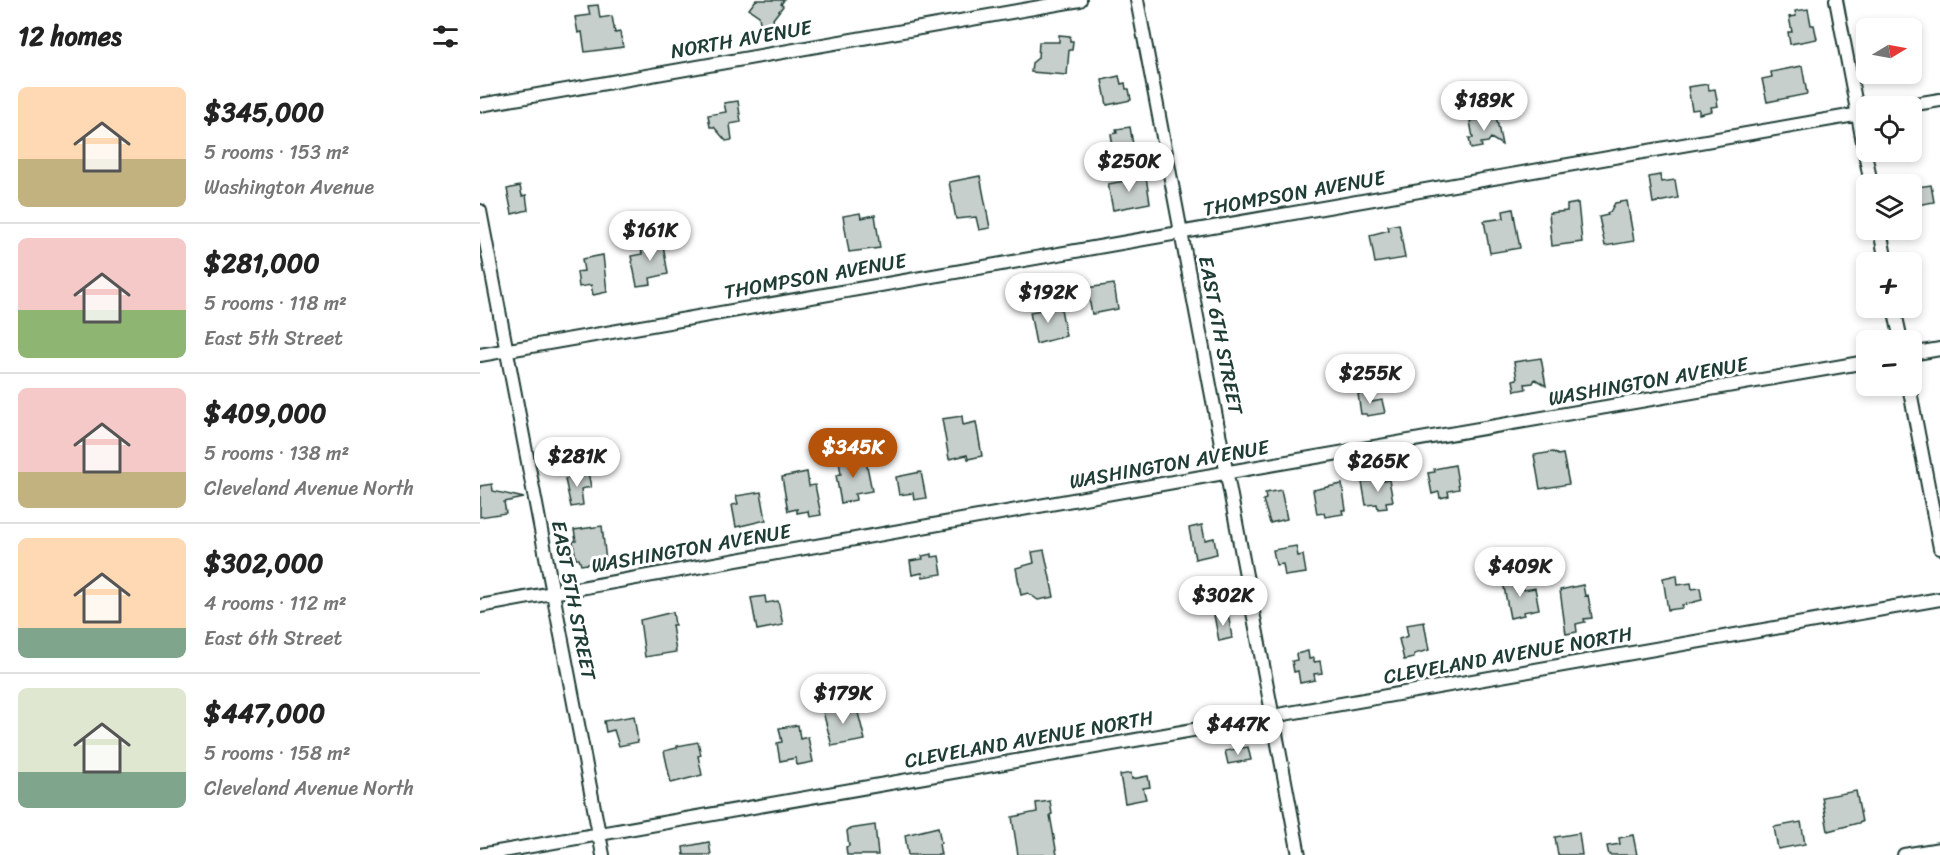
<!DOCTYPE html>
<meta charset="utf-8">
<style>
body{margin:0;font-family:Sriracha,sans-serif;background:#f2f2f2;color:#222;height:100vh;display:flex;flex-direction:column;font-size:22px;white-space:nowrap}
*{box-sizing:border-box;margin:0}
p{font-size:20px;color:#767676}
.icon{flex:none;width:33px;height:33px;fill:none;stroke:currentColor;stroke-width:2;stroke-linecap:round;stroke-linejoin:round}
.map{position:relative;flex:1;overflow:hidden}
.drawer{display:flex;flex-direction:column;background:#fff;width:480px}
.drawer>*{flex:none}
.needle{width:39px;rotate:80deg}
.tools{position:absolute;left:1376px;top:18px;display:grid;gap:12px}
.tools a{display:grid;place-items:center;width:66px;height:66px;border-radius:9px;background:#fff;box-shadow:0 3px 9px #0003;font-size:30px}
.price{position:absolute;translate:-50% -51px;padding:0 14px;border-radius:21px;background:#fff;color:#222;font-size:20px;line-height:39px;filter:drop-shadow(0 2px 3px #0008)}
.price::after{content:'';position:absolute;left:50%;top:36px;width:18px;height:14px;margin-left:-9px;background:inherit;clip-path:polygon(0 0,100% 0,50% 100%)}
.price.selected{background:#b45309;color:#fff}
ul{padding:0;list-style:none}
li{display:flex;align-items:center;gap:18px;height:150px;padding:0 18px}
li+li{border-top:2px solid #e0e0e0}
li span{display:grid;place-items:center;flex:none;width:168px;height:120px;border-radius:9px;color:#555}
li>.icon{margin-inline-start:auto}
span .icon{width:72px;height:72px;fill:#fffc;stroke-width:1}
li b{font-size:26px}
h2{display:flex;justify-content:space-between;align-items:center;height:72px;padding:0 18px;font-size:26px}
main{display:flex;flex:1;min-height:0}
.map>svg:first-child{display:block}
.building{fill:#c7cfcc;stroke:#1f3d34;stroke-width:1.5}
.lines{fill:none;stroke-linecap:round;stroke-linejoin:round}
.minor-casing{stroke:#1f3d34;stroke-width:16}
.minor{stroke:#fff;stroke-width:12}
.labels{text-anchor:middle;stroke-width:6;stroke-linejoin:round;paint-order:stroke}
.street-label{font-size:20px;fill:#1f3d34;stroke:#fff}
</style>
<main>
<section class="drawer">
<h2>12 homes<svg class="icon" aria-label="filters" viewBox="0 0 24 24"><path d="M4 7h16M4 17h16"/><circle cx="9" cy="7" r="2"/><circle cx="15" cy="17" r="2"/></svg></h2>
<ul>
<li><span style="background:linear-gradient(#ffd9b3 60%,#c2b280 0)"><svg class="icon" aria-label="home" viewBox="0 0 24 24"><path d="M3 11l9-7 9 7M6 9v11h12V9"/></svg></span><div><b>$345,000</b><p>5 rooms · 153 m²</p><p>Washington Avenue</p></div></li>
<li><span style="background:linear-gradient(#f6c9c9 60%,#8fb573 0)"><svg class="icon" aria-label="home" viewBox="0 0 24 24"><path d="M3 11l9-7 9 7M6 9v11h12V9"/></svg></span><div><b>$281,000</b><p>5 rooms · 118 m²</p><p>East 5th Street</p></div></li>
<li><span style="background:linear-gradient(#f6c9c9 70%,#c2b280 0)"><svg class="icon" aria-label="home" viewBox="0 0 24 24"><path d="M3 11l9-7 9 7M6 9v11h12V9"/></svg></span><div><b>$409,000</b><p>5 rooms · 138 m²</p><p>Cleveland Avenue North</p></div></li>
<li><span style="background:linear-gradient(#ffd9b3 75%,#7fa58c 0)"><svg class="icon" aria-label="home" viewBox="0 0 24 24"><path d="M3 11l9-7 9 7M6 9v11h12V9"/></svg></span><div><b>$302,000</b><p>4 rooms · 112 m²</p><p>East 6th Street</p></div></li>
<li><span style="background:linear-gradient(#dfe7d0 70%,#7fa58c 0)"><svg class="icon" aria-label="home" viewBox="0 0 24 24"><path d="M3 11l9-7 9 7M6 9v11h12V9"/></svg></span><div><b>$447,000</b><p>5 rooms · 158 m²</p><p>Cleveland Avenue North</p></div></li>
</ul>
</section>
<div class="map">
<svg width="1460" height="855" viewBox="0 0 1460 855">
<rect width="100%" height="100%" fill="#fff"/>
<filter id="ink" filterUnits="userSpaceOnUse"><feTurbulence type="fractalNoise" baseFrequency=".0167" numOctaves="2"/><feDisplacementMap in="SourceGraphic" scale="12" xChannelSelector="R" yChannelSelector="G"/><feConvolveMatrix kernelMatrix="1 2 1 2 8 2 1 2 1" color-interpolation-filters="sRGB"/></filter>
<g filter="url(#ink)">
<path class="building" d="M 276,0 L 304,0 L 301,4 L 303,6 L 293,19 L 295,28 L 281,30 L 279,16 L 269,9 Z
M 118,5 L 120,18 L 132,16 L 135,33 L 140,32 L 143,47 L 105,52 L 102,32 L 98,33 L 95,17 L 110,15 L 108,6 Z
M 1328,9 L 1331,25 L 1334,25 L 1337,39 L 1310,44 L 1308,32 L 1312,32 L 1309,17 L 1316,16 L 1315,11 Z
M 579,35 L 590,36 L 590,41 L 593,41 L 592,50 L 589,50 L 587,75 L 551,72 L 552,63 L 558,58 L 559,42 L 579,42 Z
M 1322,66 L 1327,94 L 1287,102 L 1282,79 L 1292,77 L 1291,72 Z
M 639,76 L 641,84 L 645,83 L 646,89 L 649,89 L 651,100 L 627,105 L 622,80 Z
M 1228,84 L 1229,90 L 1235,89 L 1238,106 L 1231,107 L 1232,111 L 1219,114 L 1219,109 L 1212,110 L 1208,87 Z
M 258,101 L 261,122 L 250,124 L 252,140 L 246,141 L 234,127 L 230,127 L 228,115 L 246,112 L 244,103 Z
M 1016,116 L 1022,145 L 1011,138 L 1008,142 L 1001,143 L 1002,147 L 991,149 L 989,138 L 993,138 L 990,121 Z
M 650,127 L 655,156 L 642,158 L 640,152 L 634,153 L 631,134 L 637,133 L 636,129 Z
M 1180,175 L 1181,182 L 1195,180 L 1198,198 L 1173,203 L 1169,177 Z
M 500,176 L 510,228 L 499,230 L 496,217 L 476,219 L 469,182 Z
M 666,177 L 670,203 L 633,210 L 628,184 Z
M 1451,185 L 1454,202 L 1431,206 L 1431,188 Z
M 40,186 L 42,196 L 46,195 L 48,210 L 32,214 L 27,189 Z
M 1147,201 L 1154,241 L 1125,246 L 1119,217 L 1128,215 L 1127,213 L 1130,212 L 1135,203 Z
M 1098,203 L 1102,242 L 1072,246 L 1069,213 L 1087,211 L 1087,205 Z
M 1033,209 L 1040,248 L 1010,253 L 1004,221 L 1024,218 L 1023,211 Z
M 380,213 L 381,218 L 395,215 L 400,248 L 369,252 L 363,216 Z
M 919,224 L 925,258 L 895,263 L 890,235 L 909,230 L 908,226 Z
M 182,239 L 188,274 L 170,278 L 171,284 L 157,286 L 151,256 L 162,254 L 160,243 Z
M 123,255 L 127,292 L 113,295 L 111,285 L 99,287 L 97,272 L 104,271 L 102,259 Z
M 634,284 L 638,309 L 612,314 L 607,288 Z
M 580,303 L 586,336 L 556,344 L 550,312 L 567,309 L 566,305 Z
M 1061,358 L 1066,386 L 1055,379 L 1053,383 L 1045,384 L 1046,389 L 1035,391 L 1033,380 L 1037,379 L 1034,362 Z
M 890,392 L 891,402 L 902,400 L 905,413 L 887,416 L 886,414 L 881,414 L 878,394 Z
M 482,416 L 483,425 L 496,422 L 502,456 L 488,459 L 487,455 L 469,459 L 462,419 Z
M 1073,452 L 1078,455 L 1083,454 L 1089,484 L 1060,489 L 1054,455 Z
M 385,456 L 392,491 L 375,494 L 376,500 L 361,503 L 356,475 L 361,474 L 359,461 Z
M 975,465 L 979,489 L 968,491 L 969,496 L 960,498 L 959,492 L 952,494 L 948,473 L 955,472 L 954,469 Z
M 108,472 L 111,487 L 101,489 L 103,505 L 91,507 L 85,479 L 99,476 L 99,474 Z
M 327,472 L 329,486 L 335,485 L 341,515 L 329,517 L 328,511 L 317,513 L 317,509 L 308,511 L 302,477 Z
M 441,472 L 446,498 L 434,500 L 433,493 L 419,495 L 416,477 Z
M 903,479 L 903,481 L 909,480 L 913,501 L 906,502 L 907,508 L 898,509 L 897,504 L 886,505 L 882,482 Z
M 12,484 L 13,491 L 44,498 L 24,502 L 26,513 L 0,517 L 0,486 Z
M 862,484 L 866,510 L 862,510 L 863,514 L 845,517 L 844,513 L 837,514 L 833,490 Z
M 801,490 L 807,519 L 790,523 L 783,500 L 786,499 L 785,493 Z
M 281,492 L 286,520 L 256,527 L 252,505 L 258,504 L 256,496 Z
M 722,525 L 725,540 L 734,538 L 737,554 L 715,559 L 709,528 Z
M 122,526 L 126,561 L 101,565 L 99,559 L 96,559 L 93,541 L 96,541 L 94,530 Z
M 816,546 L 818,556 L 823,555 L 826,573 L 805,576 L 803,564 L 796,565 L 793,550 Z
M 564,550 L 574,597 L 558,600 L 548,593 L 541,595 L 536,568 L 554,563 L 552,552 Z
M 452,554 L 452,557 L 459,556 L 462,574 L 443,577 L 442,573 L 432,575 L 430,561 L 443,559 L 442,556 Z
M 1197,575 L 1198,585 L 1211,583 L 1212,589 L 1220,588 L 1222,600 L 1202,605 L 1203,608 L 1188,610 L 1183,578 Z
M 1042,579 L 1044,590 L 1055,588 L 1059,609 L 1043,612 L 1044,615 L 1030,618 L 1023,582 Z
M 1103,585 L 1105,596 L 1108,595 L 1112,618 L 1104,619 L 1105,622 L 1096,624 L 1097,632 L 1086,634 L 1080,590 Z
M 285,596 L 286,603 L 298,601 L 303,625 L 277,630 L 271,598 Z
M 193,612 L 195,625 L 192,625 L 196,652 L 165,657 L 160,620 Z
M 748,613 L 752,638 L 739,641 L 734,615 Z
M 944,622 L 949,650 L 934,654 L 934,658 L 924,660 L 919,639 L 928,636 L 926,625 Z
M 828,651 L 829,659 L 834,658 L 834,662 L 840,661 L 842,673 L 834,674 L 835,680 L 820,683 L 818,671 L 814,672 L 812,661 L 817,660 L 816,654 Z
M 368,704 L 369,711 L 377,709 L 385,740 L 352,746 L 342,708 Z
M 154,716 L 158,742 L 139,746 L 134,730 L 126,732 L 124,721 Z
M 318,725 L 320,739 L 328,737 L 333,762 L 317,765 L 316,758 L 300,761 L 297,743 L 302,742 L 299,728 Z
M 218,742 L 221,755 L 218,756 L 222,775 L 191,783 L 184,751 L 197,748 L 197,746 Z
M 768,747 L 771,760 L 748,764 L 745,751 Z
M 651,773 L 652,779 L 668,776 L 670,787 L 663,788 L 666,799 L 645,803 L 640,775 Z
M 1376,791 L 1382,822 L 1348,831 L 1342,797 Z
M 570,801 L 572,814 L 570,815 L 577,855 L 538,855 L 532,817 L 557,812 L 556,803 Z
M 1321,822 L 1325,844 L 1298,849 L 1294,827 Z
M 395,825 L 398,855 L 367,855 L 366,847 L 369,846 L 367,831 L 369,829 Z
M 458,827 L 461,843 L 459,844 L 461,855 L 428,855 L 425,835 Z
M 1099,833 L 1102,855 L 1078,855 L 1075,837 Z
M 1153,835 L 1157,855 L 1129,855 L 1127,846 L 1140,844 L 1139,838 Z
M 229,842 L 231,855 L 204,855 L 203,847 Z"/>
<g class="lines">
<defs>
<path id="minor" d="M 657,0 L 819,855
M 1356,0 L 1391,184
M 0,105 L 600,0
M 1423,106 L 1460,100
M 0,211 L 123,855
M 1400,230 L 1406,262
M 1414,308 L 1421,340
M 1431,354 L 1460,349
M 0,355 L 1386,113
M 1429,386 L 1460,548
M 0,606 L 755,471 L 1386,362
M 0,855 L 1460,599
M 1424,855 L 1460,849"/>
</defs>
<use href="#minor" class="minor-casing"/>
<use href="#minor" class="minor"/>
</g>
</g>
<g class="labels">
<g class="street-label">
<text transform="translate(261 39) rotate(-10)" y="7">NORTH AVENUE</text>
<text transform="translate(814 193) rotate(-10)" y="7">THOMPSON AVENUE</text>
<text transform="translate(335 276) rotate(-10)" y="7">THOMPSON AVENUE</text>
<text transform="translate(741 335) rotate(79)" y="7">EAST 6TH STREET</text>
<text transform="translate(1168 381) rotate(-10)" y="7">WASHINGTON AVENUE</text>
<text transform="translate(689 464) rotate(-10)" y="7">WASHINGTON AVENUE</text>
<text transform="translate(211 548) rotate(-10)" y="7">WASHINGTON AVENUE</text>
<text transform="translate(94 600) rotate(79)" y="7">EAST 5TH STREET</text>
<text transform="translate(1028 655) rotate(-10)" y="7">CLEVELAND AVENUE NORTH</text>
<text transform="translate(549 739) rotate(-10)" y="7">CLEVELAND AVENUE NORTH</text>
</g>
</g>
</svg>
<div class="tools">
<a><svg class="needle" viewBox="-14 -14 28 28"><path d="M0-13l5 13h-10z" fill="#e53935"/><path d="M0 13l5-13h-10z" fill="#767676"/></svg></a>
<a><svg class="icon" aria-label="locate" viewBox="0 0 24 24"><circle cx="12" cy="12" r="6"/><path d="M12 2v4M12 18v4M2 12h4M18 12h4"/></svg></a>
<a><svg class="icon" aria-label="layers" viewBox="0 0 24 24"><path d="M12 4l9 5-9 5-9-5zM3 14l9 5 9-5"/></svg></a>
<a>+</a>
<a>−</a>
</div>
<b class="price" style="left:1004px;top:132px">$189K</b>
<b class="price" style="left:649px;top:193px">$250K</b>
<b class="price" style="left:170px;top:262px">$161K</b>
<b class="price" style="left:568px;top:324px">$192K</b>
<b class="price" style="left:890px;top:405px">$255K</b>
<b class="price selected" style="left:373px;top:479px">$345K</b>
<b class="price" style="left:97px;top:488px">$281K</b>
<b class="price" style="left:898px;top:493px">$265K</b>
<b class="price" style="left:1040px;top:598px">$409K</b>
<b class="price" style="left:743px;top:627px">$302K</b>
<b class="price" style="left:363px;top:725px">$179K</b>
<b class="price" style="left:758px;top:756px">$447K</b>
</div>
</main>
